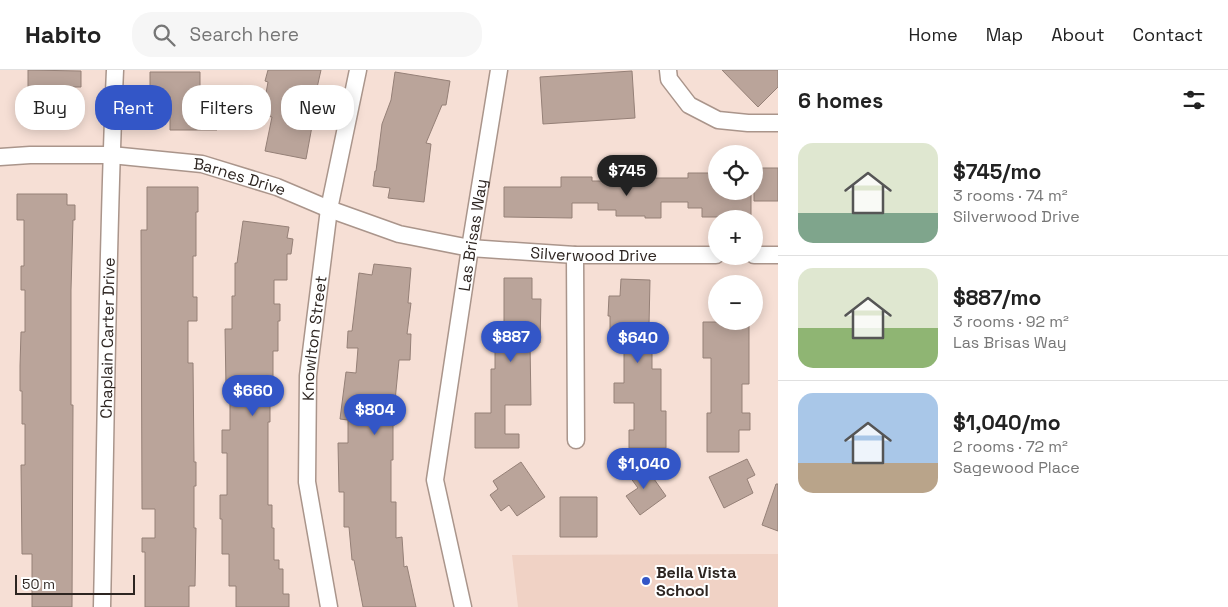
<!DOCTYPE html>
<meta charset="utf-8">
<style>
body{margin:0;font-family:"Space Grotesk",sans-serif;background:#f6f6f6;color:#222;height:100vh;display:flex;flex-direction:column;font-size:19px;white-space:nowrap}
*{box-sizing:border-box;margin:0}
p{font-size:16px;color:#767676}
.icon{flex:none;width:28px;height:28px;fill:none;stroke:currentColor;stroke-width:2;stroke-linecap:round;stroke-linejoin:round}
.map{position:relative;flex:1;overflow:hidden}
.panel{display:flex;flex-direction:column;background:#fff;width:450px}
.panel>*{flex:none}
.guide{position:absolute;left:15px;top:15px;width:475px;height:45px;display:flex;gap:10px}
.fabs{position:absolute;left:708px;top:75px;display:grid;gap:10px}
.fabs a{display:grid;place-items:center;width:55px;height:55px;border-radius:50%;background:#fff;box-shadow:0 2px 12px #0003;font-size:25px}
.scale{position:absolute;left:15px;bottom:12px;width:120px;box-sizing:border-box;padding-left:5px;border:2px solid #2d2521;border-top:0;font-size:14px;line-height:18px;white-space:nowrap;color:#2d2521;-webkit-text-stroke:4px #fff;paint-order:stroke}
.price{position:absolute;translate:-50% -42px;padding:0 11px;border-radius:18px;background:#3356c7;color:#fff;font-size:16px;line-height:32px;filter:drop-shadow(0 1px 2px #0008)}
.price::after{content:'';position:absolute;left:50%;top:30px;width:15px;height:11px;margin-left:-8px;background:inherit;clip-path:polygon(0 0,100% 0,50% 100%)}
.price.selected{background:#222;color:#fff}
ul{padding:0;list-style:none}
li{display:flex;align-items:center;gap:15px;height:125px;padding:0 20px}
li+li{border-top:1px solid #e0e0e0}
li span{display:grid;place-items:center;flex:none;width:140px;height:100px;border-radius:15px;color:#555}
li>.icon{margin-inline-start:auto}
span .icon{width:60px;height:60px;fill:#fffc;stroke-width:1}
li b{font-size:21px}
h2{display:flex;justify-content:space-between;align-items:center;height:60px;padding:0 20px;font-size:21px}
.tag{padding:0 18px;border-radius:20px;background:#fff;box-shadow:0 2px 12px #0003;font-size:18px;line-height:45px}
.tag.selected{background:#3356c7;color:#fff}
header{display:flex;align-items:center;gap:30px;box-sizing:border-box;height:70px;padding:0 25px;background:#fff;border-bottom:1px solid #e0e0e0}
header strong{font-size:24px}
nav{display:flex;gap:28px;margin-inline-start:auto;font-size:18px}
.search{width:350px;height:45px;background:#f6f6f6;display:flex;align-items:center;gap:12px;box-sizing:border-box;padding:0 18px;border-radius:20px;color:#767676;font-size:19px}
main{display:flex;flex:1;min-height:0}
.map>svg:first-child{display:block}
.built{fill:#f0d2c5}
.building{fill:#baa49a;stroke:#958077}
.lines{fill:none;stroke-linecap:round;stroke-linejoin:round}
.minor-casing{stroke:#aa958b;stroke-width:19}
.minor{stroke:#fff;stroke-width:16}
.poi-dot{fill:#3356c7;stroke:#fff;stroke-width:2}
.labels{text-anchor:middle;stroke-width:4;stroke-linejoin:round;paint-order:stroke}
.street-label{font-size:16px;fill:#2d2521;stroke:#fff}
.poi-label{font-size:16px;font-weight:bold;fill:#2d2521;stroke:#fff;text-anchor:start}
</style>
<header>
<strong>Habito</strong>
<div class="search"><svg class="icon" aria-label="search" viewBox="0 0 24 24"><circle cx="10" cy="10" r="6"/><path d="M15 15l6 6"/></svg>Search here</div>
<nav><a>Home</a><a>Map</a><a>About</a><a>Contact</a></nav>
</header>
<main>
<div class="map">
<svg width="778" height="537" viewBox="0 0 778 537">
<rect width="100%" height="100%" fill="#f6dfd5"/>
<path class="built" d="M 778,484 L 778,537 L 518,537 L 512,485 Z"/>
<path class="building" d="M 28,0 L 81,1 L 81,17 L 28,17 Z
M 268,0 L 321,0 L 312,40 L 315,40 L 306,89 L 265,81 L 272,47 L 262,45 L 268,12 L 265,11 Z
M 722,0 L 778,0 L 778,17 L 758,37 Z
M 632,1 L 635,48 L 543,54 L 540,7 Z
M 150,2 L 200,2 L 200,36 L 217,36 L 217,60 L 170,60 L 170,26 L 150,26 Z
M 395,2 L 450,11 L 446,35 L 442,35 L 426,73 L 431,74 L 424,132 L 388,128 L 390,118 L 373,116 L 375,101 L 376,101 L 382,54 L 391,30 Z
M 754,98 L 778,98 L 778,131 L 754,131 Z
M 688,103 L 716,103 L 716,121 L 751,121 L 751,147 L 702,147 L 702,138 L 688,138 L 688,132 L 661,132 L 661,148 L 645,148 L 645,146 L 616,146 L 616,140 L 598,140 L 598,133 L 572,133 L 572,148 L 504,147 L 504,117 L 561,117 L 561,107 L 592,107 L 592,111 L 646,111 L 646,108 L 688,108 Z
M 147,117 L 198,117 L 198,142 L 196,142 L 196,186 L 193,186 L 193,227 L 197,227 L 197,251 L 188,251 L 188,293 L 193,293 L 194,392 L 196,392 L 196,416 L 194,416 L 194,458 L 196,458 L 195,516 L 189,516 L 189,537 L 145,537 L 145,482 L 142,482 L 142,468 L 155,468 L 155,439 L 142,439 L 141,160 L 147,160 Z
M 17,124 L 67,124 L 67,135 L 75,135 L 75,150 L 73,150 L 71,220 L 71,335 L 73,335 L 72,537 L 32,537 L 32,484 L 22,484 L 21,395 L 25,395 L 25,354 L 22,354 L 22,321 L 20,321 L 20,296 L 21,262 L 25,262 L 25,220 L 21,220 L 21,196 L 24,196 L 24,150 L 17,150 Z
M 243,151 L 289,157 L 287,168 L 293,169 L 291,184 L 287,184 L 287,210 L 274,210 L 274,234 L 280,234 L 280,251 L 278,251 L 278,281 L 273,281 L 273,317 L 270,317 L 270,352 L 268,352 L 268,435 L 272,435 L 272,458 L 274,458 L 274,490 L 279,490 L 279,499 L 283,499 L 283,524 L 289,524 L 289,537 L 236,537 L 236,516 L 229,516 L 229,484 L 222,484 L 222,449 L 220,449 L 220,425 L 227,425 L 227,383 L 222,383 L 222,360 L 230,360 L 230,317 L 226,317 L 225,259 L 232,259 L 232,226 L 235,226 L 235,193 L 237,193 Z
M 374,194 L 411,198 L 408,233 L 411,233 L 407,264 L 411,264 L 410,290 L 399,290 L 395,331 L 398,331 L 395,355 L 393,355 L 393,390 L 391,390 L 391,432 L 396,432 L 396,468 L 402,467 L 404,497 L 407,496 L 416,537 L 363,537 L 354,490 L 352,490 L 349,457 L 344,457 L 344,422 L 339,422 L 338,373 L 348,373 L 348,350 L 340,349 L 346,302 L 356,303 L 358,278 L 347,278 L 348,261 L 352,261 L 359,203 L 372,205 Z
M 504,208 L 532,208 L 532,229 L 541,229 L 540,273 L 530,273 L 531,335 L 505,335 L 505,364 L 519,364 L 519,378 L 475,378 L 475,343 L 491,343 L 491,299 L 495,299 L 495,253 L 504,253 Z
M 621,209 L 650,210 L 649,255 L 652,255 L 652,299 L 661,299 L 661,341 L 666,341 L 666,378 L 629,378 L 629,360 L 634,360 L 634,333 L 614,333 L 614,313 L 624,313 L 624,272 L 610,272 L 610,246 L 608,246 L 609,226 L 620,226 Z
M 703,252 L 749,252 L 749,314 L 742,314 L 742,343 L 750,343 L 750,360 L 739,360 L 739,382 L 707,382 L 707,343 L 711,343 L 711,288 L 703,288 Z
M 747,389 L 755,405 L 747,409 L 753,423 L 724,438 L 709,407 Z
M 521,392 L 545,427 L 517,446 L 509,435 L 501,441 L 490,425 L 498,419 L 493,411 Z
M 642,392 L 666,426 L 640,445 L 626,426 L 638,418 L 627,403 Z
M 776,414 L 778,414 L 778,461 L 762,455 Z
M 560,427 L 597,427 L 597,467 L 560,467 Z"/>
<g class="lines">
<defs>
<g id="minor">
<path d="M 668,0 L 669,9 L 689,35 L 718,50 L 748,53 L 778,53"/>
<path id="s1" d="M 0,87 L 30,85 L 111,85 L 202,94 L 277,117 L 329,139 L 399,164 L 470,178 L 575,185 L 716,185"/>
<path d="M 575,185 L 576,370"/>
<path d="M 754,185 L 778,185"/>
<path id="s2" d="M 102,537 C 106,358 107,179 115,0"/>
<path id="s3" d="M 329,537 L 307,412 L 308,306 L 329,139 L 358,0"/>
<path id="s4" d="M 463,537 L 435,410 L 470,178 L 499,0"/>
</g>
</defs>
<use href="#minor" class="minor-casing"/>
<use href="#minor" class="minor"/>
</g>
<circle class="poi-dot" cx="646" cy="511" r="5"/>
<g class="labels">
<g class="street-label">
<text dy="6" stroke="none"><textPath href="#s1" startOffset="242">Barnes Drive</textPath></text>
<text dy="6" stroke="none"><textPath href="#s4" startOffset="378">Las Brisas Way</textPath></text>
<text dy="6" stroke="none"><textPath href="#s1" startOffset="608">Silverwood Drive</textPath></text>
<text dy="6" stroke="none"><textPath href="#s2" startOffset="269">Chaplain Carter Drive</textPath></text>
<text dy="6" stroke="none"><textPath href="#s3" startOffset="271">Knowlton Street</textPath></text>
</g>
<g class="poi-label">
<text x="656" y="508">Bella Vista<tspan x="656" dy="18">School</tspan></text>
</g>
</g>
</svg>
<div class="fabs">
<a><svg class="icon" aria-label="locate" viewBox="0 0 24 24"><circle cx="12" cy="12" r="6"/><path d="M12 2v4M12 18v4M2 12h4M18 12h4"/></svg></a>
<a>+</a>
<a>−</a>
</div>
<div class="scale">50 m</div>
<b class="price selected" style="left:627px;top:127px">$745</b>
<b class="price" style="left:511px;top:293px">$887</b>
<b class="price" style="left:638px;top:294px">$640</b>
<b class="price" style="left:253px;top:347px">$660</b>
<b class="price" style="left:375px;top:366px">$804</b>
<b class="price" style="left:644px;top:420px">$1,040</b>
<div class="guide">
<a class="tag">Buy</a>
<a class="tag selected">Rent</a>
<a class="tag">Filters</a>
<a class="tag">New</a>
</div>
</div>
<section class="panel">
<h2>6 homes<svg class="icon" aria-label="filters" viewBox="0 0 24 24"><path d="M4 7h16M4 17h16"/><circle cx="9" cy="7" r="2"/><circle cx="15" cy="17" r="2"/></svg></h2>
<ul>
<li><span style="background:linear-gradient(#dfe7d0 70%,#7fa58c 0)"><svg class="icon" aria-label="home" viewBox="0 0 24 24"><path d="M3 11l9-7 9 7M6 9v11h12V9"/></svg></span><div><b>$745/mo</b><p>3 rooms · 74 m²</p><p>Silverwood Drive</p></div></li>
<li><span style="background:linear-gradient(#dfe7d0 60%,#8fb573 0)"><svg class="icon" aria-label="home" viewBox="0 0 24 24"><path d="M3 11l9-7 9 7M6 9v11h12V9"/></svg></span><div><b>$887/mo</b><p>3 rooms · 92 m²</p><p>Las Brisas Way</p></div></li>
<li><span style="background:linear-gradient(#a9c7e8 70%,#b9a48a 0)"><svg class="icon" aria-label="home" viewBox="0 0 24 24"><path d="M3 11l9-7 9 7M6 9v11h12V9"/></svg></span><div><b>$1,040/mo</b><p>2 rooms · 72 m²</p><p>Sagewood Place</p></div></li>
</ul>
</section>
</main>
